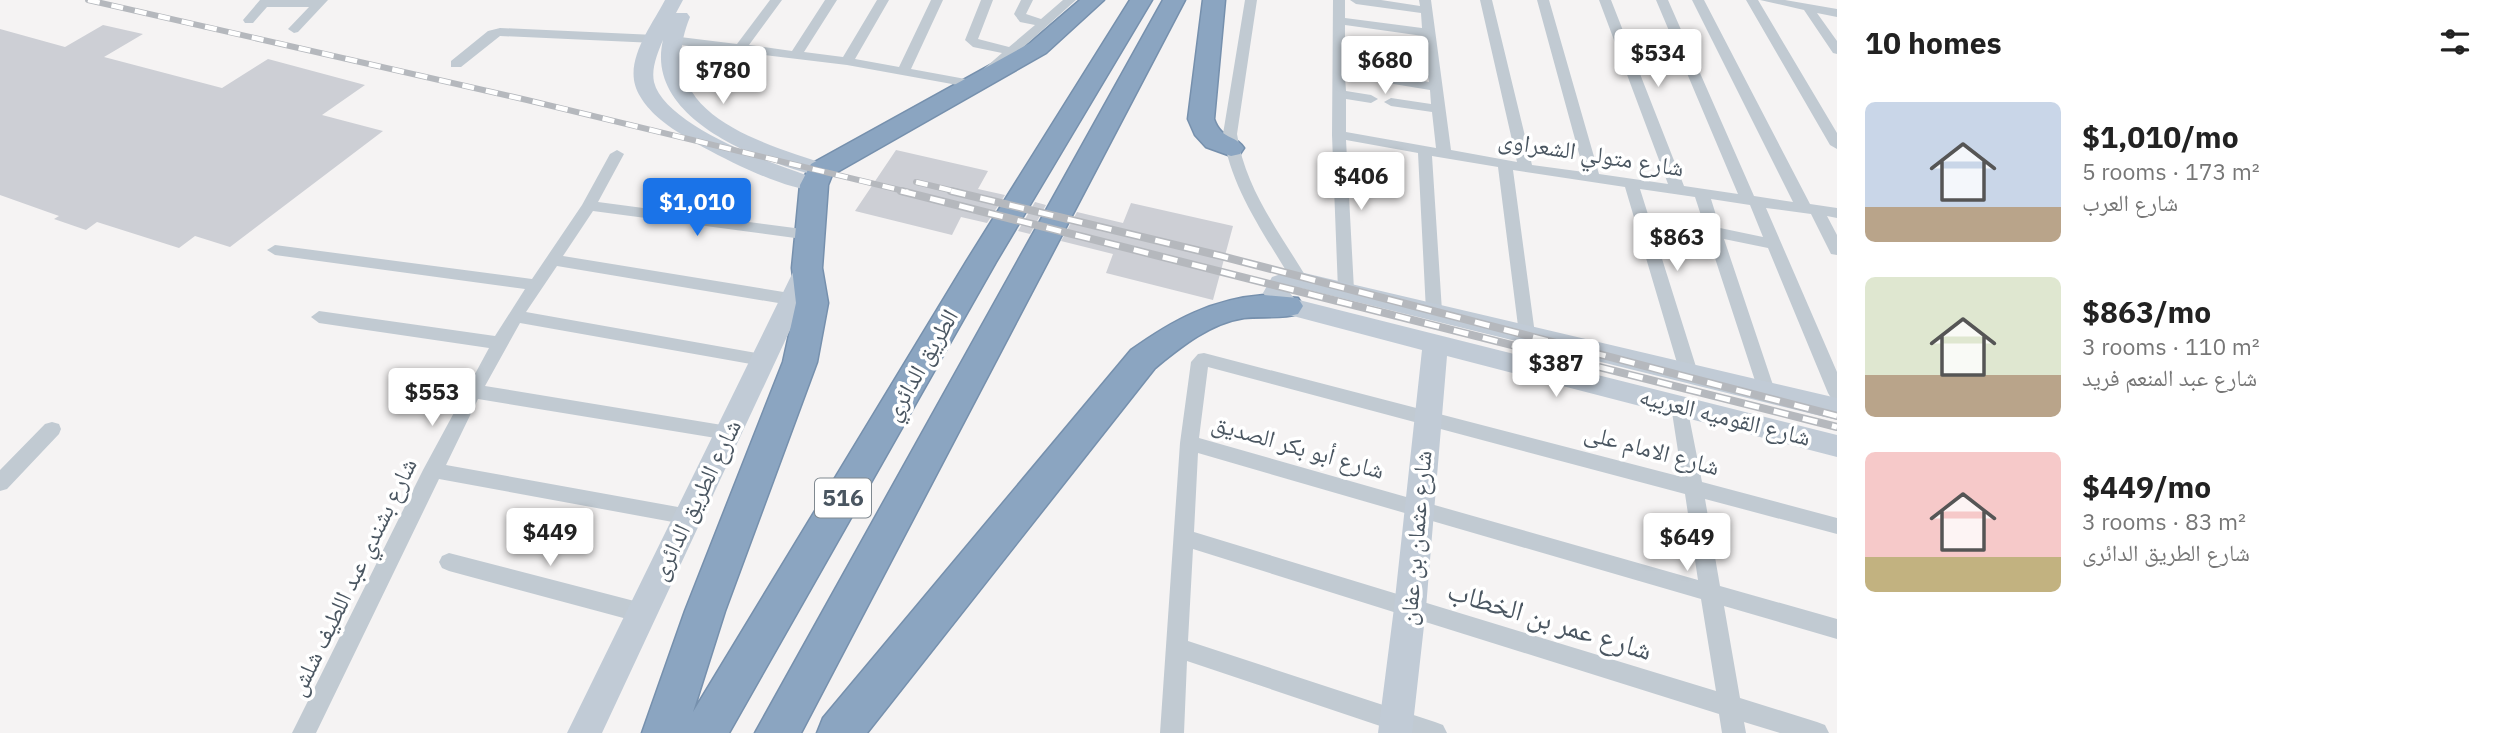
<!DOCTYPE html>
<meta charset="utf-8">
<style>
body{margin:0;font-family:"IBM Plex Sans","Noto Naskh Arabic",sans-serif;background:#f2f2f2;color:#222;height:100vh;display:flex;flex-direction:column;font-size:26px;white-space:nowrap}
*{box-sizing:border-box;margin:0}
p{font-size:23px;color:#767676}
.icon{flex:none;width:38px;height:38px;fill:none;stroke:currentColor;stroke-width:2;stroke-linecap:round;stroke-linejoin:round}
.map{position:relative;flex:1;overflow:hidden}
.panel{display:flex;flex-direction:column;background:#fff;width:665px}
.panel>*{flex:none}
.price{position:absolute;translate:-50% -60px;padding:0 16px;border-radius:7px;background:#fff;color:#222;font-size:23px;line-height:46px;filter:drop-shadow(0 2px 4px #0008)}
.price::after{content:'';position:absolute;left:50%;top:42px;width:21px;height:16px;margin-left:-10px;background:inherit;clip-path:polygon(0 0,100% 0,50% 100%)}
.price.current{background:#1a73e8;color:#fff}
ul{padding:0;list-style:none}
li{display:flex;align-items:center;gap:21px;height:175px;padding:0 28px}
li span{display:grid;place-items:center;flex:none;width:196px;height:140px;border-radius:10px;color:#555}
li>.icon{margin-inline-start:auto}
span .icon{width:84px;height:84px;fill:#fffc;stroke-width:1}
li b{font-size:30px}
h2{display:flex;justify-content:space-between;align-items:center;height:84px;padding:0 28px;font-size:30px}
main{display:flex;flex:1;min-height:0}
.map>svg:first-child{display:block}
.building{fill:#cdcfd5}
.lines{fill:none;stroke-linecap:round;stroke-linejoin:round}
.highway-casing{stroke:#7690ad;stroke-width:3}
.street{fill:#c1cad2;fill-rule:evenodd}
.secondary{fill:#c1cbd6;fill-rule:evenodd}
.highway{fill:#8ba5c1;fill-rule:evenodd}
.rail-far1-casing{stroke:#b5b8bd;stroke-width:6}
.rail-casing{stroke:#b5b8bd;stroke-width:8}
.rail-far1{stroke:#fff;stroke-width:4.5;stroke-dasharray:12;stroke-linecap:butt}
.rail{stroke:#fff;stroke-width:5;stroke-dasharray:15;stroke-linecap:butt}
.labels{text-anchor:middle;stroke-width:7;stroke-linejoin:round;paint-order:stroke}
.shield{fill:#fff;stroke:#808990;stroke-width:2}
.shield-label{font-size:23px;font-weight:bold;fill:#4a5661}
.street-label{font-size:24px;fill:#4a5661;stroke:#fff}
.near-street-label{font-size:28px;fill:#4a5661;stroke:#fff}
</style>
<main>
<div class="map">
<svg width="1837" height="733" viewBox="0 0 1837 733">
<rect width="100%" height="100%" fill="#f5f3f3"/>
<path class="building" d="M 103,25 L 143,34 L 104,57 L 222,88 L 268,59 L 365,85 L 322,115 L 383,131 L 230,247 L 195,236 L 179,248 L 97,222 L 86,230 L 54,219 L 59,216 L 0,195 L 0,29 L 65,47 Z
M 896,150 L 988,171 L 978,189 L 1005,195 L 987,223 L 961,217 L 952,235 L 855,211 Z
M 1035,202 L 1046,205 L 1030,234 L 1018,231 Z
M 1131,203 L 1233,226 L 1213,300 L 1106,273 L 1113,254 L 1061,241 L 1077,212 L 1123,223 Z"/>
<g class="lines">
<defs>
<path id="highway" d="M 1080,0 L 1104,0 L 1046,53 L 832,175 L 828,185 L 822,268 L 828,303 L 817,362 L 725,611 L 693,712 L 966,262 L 1130,0 L 1152,0 L 996,262 L 729,733 L 642,733 L 685,611 L 783,362 L 796,303 L 792,268 L 800,185 L 811,164 L 1030,43 Z
M 1163,0 L 1185,0 L 801,733 L 755,733 Z
M 1203,0 L 1225,0 L 1214,119 C 1221,140 1235,134 1244,148 L 1240,154 L 1231,156 L 1206,147 L 1195,135 L 1188,119 Z
M 1264,295 L 1298,298 L 1303,306 L 1298,314 C 1281,319 1262,316 1244,318 C 1210,323 1181,347 1155,368 L 867,733 L 817,733 L 823,718 L 1131,350 C 1173,320 1212,299 1264,295 Z"/>
</defs>
<use href="#highway" class="highway-casing"/>
<path class="street" d="M 260,0 L 328,0 L 298,32 L 294,33 L 288,29 L 309,7 L 267,7 L 253,23 L 245,23 L 243,20 Z
M 770,0 L 782,0 L 749,45 L 792,51 L 825,0 L 837,0 L 804,52 L 843,57 L 877,0 L 889,0 L 855,59 L 899,67 L 931,0 L 943,0 L 911,69 L 971,80 L 1002,53 L 973,47 L 965,40 L 981,0 L 993,0 L 978,39 L 1009,47 L 1035,25 L 1020,22 L 1014,14 L 1021,0 L 1033,0 L 1026,14 L 1041,19 L 1063,0 L 1076,0 L 979,87 L 974,88 L 847,65 L 672,44 L 666,40 L 672,36 L 737,44 Z
M 1245,0 L 1257,0 L 1237,134 C 1245,189 1280,233 1308,280 L 1300,286 L 1294,284 C 1266,236 1231,190 1223,134 Z
M 1333,0 L 1345,0 L 1345,18 L 1422,28 L 1421,13 L 1356,4 L 1350,0 L 1381,0 L 1420,6 L 1419,0 L 1431,0 L 1451,150 L 1517,162 L 1480,0 L 1492,0 L 1532,165 L 1584,172 L 1537,0 L 1549,0 L 1599,174 L 1668,184 L 1599,0 L 1611,0 L 1684,186 L 1738,194 L 1656,0 L 1668,0 L 1754,196 L 1793,202 L 1692,0 L 1704,0 L 1810,204 L 1837,208 L 1837,218 L 1827,216 L 1837,235 L 1837,255 L 1831,254 L 1811,214 L 1766,208 L 1837,372 L 1837,400 L 1831,398 L 1828,393 L 1768,248 L 1724,239 L 1775,391 L 1772,396 L 1760,396 L 1695,197 L 1640,189 L 1698,373 L 1695,378 L 1683,378 L 1680,373 L 1625,187 L 1513,170 L 1535,334 L 1527,340 L 1519,334 L 1498,167 L 1432,156 L 1442,311 L 1434,317 L 1426,311 L 1418,153 L 1346,140 L 1354,290 L 1346,296 L 1340,294 L 1338,290 L 1332,135 ZM 1345,25 L 1423,36 L 1425,53 L 1345,41 ZM 1345,49 L 1426,61 L 1429,82 L 1345,68 ZM 1345,76 L 1430,90 L 1431,104 L 1391,98 L 1384,102 L 1391,106 L 1432,112 L 1436,148 L 1346,132 L 1346,99 L 1371,103 L 1378,99 L 1371,95 L 1346,91 ZM 1711,199 L 1750,205 L 1763,237 L 1720,228 Z
M 1746,0 L 1758,0 L 1837,133 L 1837,149 L 1830,145 Z
M 1760,0 L 1785,0 L 1837,9 L 1837,17 L 1817,13 L 1837,41 L 1837,54 L 1833,53 L 1804,10 Z
M 500,28 L 655,35 L 661,39 L 655,43 L 500,36 L 461,67 L 451,67 L 451,61 L 488,31 Z
M 617,150 L 624,154 L 598,202 L 810,230 L 818,235 L 810,240 L 593,211 L 563,256 L 802,295 L 810,301 L 802,307 L 557,266 L 526,312 L 762,354 L 768,355 L 771,360 L 768,365 L 762,366 L 520,323 L 485,386 L 728,426 L 735,428 L 737,433 L 735,438 L 728,440 L 478,399 L 446,465 L 689,509 L 696,511 L 699,517 L 696,523 L 689,525 L 439,479 L 316,733 L 292,733 L 423,470 L 489,348 L 319,323 L 311,317 L 319,311 L 495,336 L 525,289 L 275,255 L 267,250 L 275,245 L 532,279 L 582,205 L 610,154 Z
M 1204,353 L 1682,477 L 1671,406 L 1674,401 L 1686,401 L 1702,482 L 1837,518 L 1837,534 L 1705,499 L 1720,586 L 1837,619 L 1837,639 L 1724,606 L 1740,698 L 1817,722 L 1825,725 L 1829,733 L 1780,733 L 1744,722 L 1746,733 L 1722,733 L 1719,714 L 1193,549 L 1188,641 L 1435,722 L 1443,725 L 1447,733 L 1401,733 L 1187,661 L 1184,733 L 1160,733 L 1180,443 L 1191,362 L 1198,354 ZM 1208,367 L 1685,494 L 1698,580 L 1199,438 ZM 1198,453 L 1701,599 L 1716,691 L 1194,532 Z
M 52,422 L 59,424 L 61,429 L 59,434 L 7,489 L 0,491 L 0,470 L 45,424 Z
M 449,553 L 642,603 L 650,606 L 653,613 L 650,620 L 642,623 L 449,571 L 442,568 L 439,562 L 442,556 Z"/>
<path class="secondary" d="M 665,0 L 683,0 L 676,13 L 687,13 L 690,17 C 650,113 759,142 829,165 L 832,170 L 829,175 L 821,177 C 762,162 644,120 663,40 C 658,52 651,68 654,82 C 665,127 780,167 822,180 L 825,185 L 822,190 C 792,197 685,141 661,120 C 649,110 636,95 634,80 C 630,53 653,23 665,0 Z
M 807,260 L 815,262 L 819,268 L 602,733 L 567,733 L 795,268 L 799,262 Z
M 1287,272 L 1300,272 L 1837,398 L 1837,420 L 1300,288 L 1290,288 L 1288,291 L 1295,299 L 1837,435 L 1837,457 L 1447,356 L 1426,608 L 1412,733 L 1378,733 L 1394,608 L 1422,350 L 1278,312 L 1263,293 L 1272,277 Z"/>
<use href="#highway" class="highway"/>
<defs>
<path id="rail-far1" d="M 88,0 L 527,100 L 908,192
M 916,182 L 958,192"/>
<path id="rail" d="M 901,191 L 1837,427
M 951,191 L 1221,256 L 1837,416"/>
</defs>
<use href="#rail-far1" class="rail-far1-casing"/>
<use href="#rail" class="rail-casing"/>
<use href="#rail-far1" class="rail-far1"/>
<use href="#rail" class="rail"/>
</g>
<g class="labels">
<rect class="shield" x="815" y="478.5" width="56" height="39" rx="5"/>
<g class="shield-label">
<text x="843" y="506">516</text>
</g>
<g class="street-label">
<text transform="translate(1591 154) rotate(9)" y="8">شارع متولي الشعراوى</text>
<text transform="translate(921 365) rotate(-60)" y="8">الطريق الدائري</text>
<text transform="translate(1725 417) rotate(14)" y="8">شارع القوميه العربيه</text>
<text transform="translate(1298 447) rotate(16)" y="8">شارع أبو بكر الصديق</text>
<text transform="translate(1652 450) rotate(15)" y="8">شارع الامام على</text>
<text transform="translate(696 500) rotate(-64)" y="8">شارع الطريق الدائرى</text>
<text transform="translate(1416 538) rotate(-85)" y="8">شارع عثمان بن عفان</text>
<text transform="translate(353 577) rotate(-64)" y="8">شارع بشندي عبد اللطيف شلش</text>
</g>
<g class="near-street-label">
<text transform="translate(1550 620) rotate(17)" y="10">شارع عمر بن الخطاب</text>
</g>
</g>
</svg>
<b class="price" style="left:1658px;top:89px">$534</b>
<b class="price" style="left:1385px;top:96px">$680</b>
<b class="price" style="left:723px;top:106px">$780</b>
<b class="price" style="left:1361px;top:212px">$406</b>
<b class="price current" style="left:697px;top:238px">$1,010</b>
<b class="price" style="left:1677px;top:273px">$863</b>
<b class="price" style="left:1556px;top:399px">$387</b>
<b class="price" style="left:432px;top:428px">$553</b>
<b class="price" style="left:550px;top:568px">$449</b>
<b class="price" style="left:1687px;top:573px">$649</b>
</div>
<section class="panel">
<h2>10 homes<svg class="icon" aria-label="filters" viewBox="0 0 24 24"><path d="M4 7h16M4 17h16"/><circle cx="9" cy="7" r="2"/><circle cx="15" cy="17" r="2"/></svg></h2>
<ul>
<li><span style="background:linear-gradient(#c9d6e8 75%,#b9a48a 0)"><svg class="icon" aria-label="home" viewBox="0 0 24 24"><path d="M3 11l9-7 9 7M6 9v11h12V9"/></svg></span><div><b>$1,010/mo</b><p>5 rooms · 173 m²</p><p>شارع العرب</p></div></li>
<li><span style="background:linear-gradient(#dfe7d0 70%,#b9a48a 0)"><svg class="icon" aria-label="home" viewBox="0 0 24 24"><path d="M3 11l9-7 9 7M6 9v11h12V9"/></svg></span><div><b>$863/mo</b><p>3 rooms · 110 m²</p><p>شارع عبد المنعم فريد</p></div></li>
<li><span style="background:linear-gradient(#f6c9c9 75%,#c2b280 0)"><svg class="icon" aria-label="home" viewBox="0 0 24 24"><path d="M3 11l9-7 9 7M6 9v11h12V9"/></svg></span><div><b>$449/mo</b><p>3 rooms · 83 m²</p><p>شارع الطريق الدائرى</p></div></li>
</ul>
</section>
</main>
